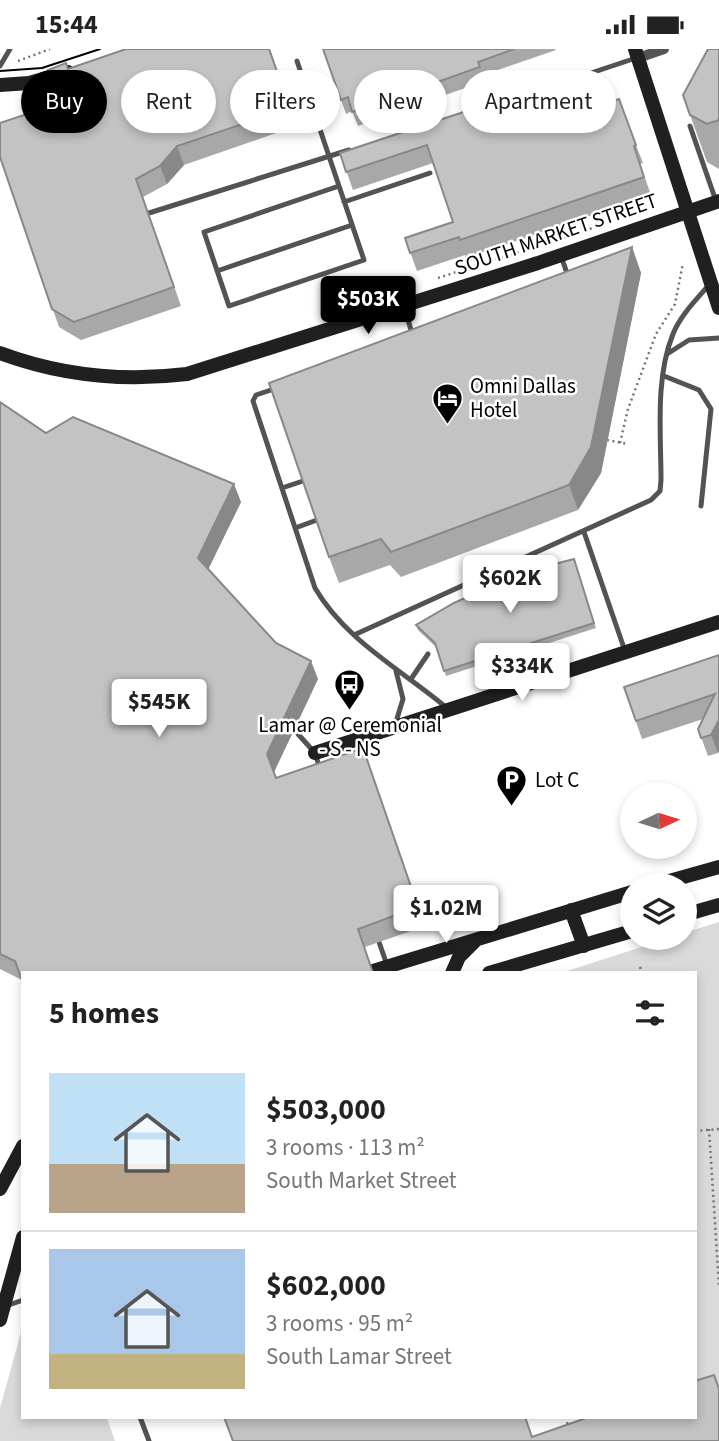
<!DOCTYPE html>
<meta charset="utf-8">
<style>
body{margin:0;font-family:"Source Sans 3",sans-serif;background:#f6f6f6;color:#222;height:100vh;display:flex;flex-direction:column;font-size:26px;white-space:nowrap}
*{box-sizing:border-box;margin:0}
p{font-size:23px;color:#767676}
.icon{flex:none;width:38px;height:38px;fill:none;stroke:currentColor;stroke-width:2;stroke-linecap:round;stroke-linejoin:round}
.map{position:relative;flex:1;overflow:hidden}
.details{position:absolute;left:21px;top:922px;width:676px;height:448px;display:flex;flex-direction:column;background:#fff;border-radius:0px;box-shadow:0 4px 10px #0003}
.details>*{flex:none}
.top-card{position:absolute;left:21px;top:21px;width:677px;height:63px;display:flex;gap:14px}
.needle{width:46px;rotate:86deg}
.buttons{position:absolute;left:620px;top:733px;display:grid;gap:14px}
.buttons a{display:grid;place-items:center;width:77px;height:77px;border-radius:50%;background:#fff;box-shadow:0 4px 10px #0003;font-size:35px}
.price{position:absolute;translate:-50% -60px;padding:0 16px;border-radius:7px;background:#fff;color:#222;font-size:23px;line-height:46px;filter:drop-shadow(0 2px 4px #0008)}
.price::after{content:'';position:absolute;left:50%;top:42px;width:21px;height:16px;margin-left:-10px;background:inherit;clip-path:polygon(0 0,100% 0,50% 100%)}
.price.selected{background:#000;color:#fff}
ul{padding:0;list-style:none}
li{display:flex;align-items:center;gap:21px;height:175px;padding:0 28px}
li+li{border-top:2px solid #e0e0e0}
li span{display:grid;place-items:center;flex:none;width:196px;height:140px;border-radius:0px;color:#555}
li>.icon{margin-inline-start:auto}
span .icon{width:84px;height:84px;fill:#fffc;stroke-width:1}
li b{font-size:30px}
h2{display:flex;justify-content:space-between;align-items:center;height:84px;padding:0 28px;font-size:30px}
.pill{padding:0 24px;border-radius:32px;background:#fff;box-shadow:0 4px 10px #0003;font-size:24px;line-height:63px}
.pill.selected{background:#000;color:#fff}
.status{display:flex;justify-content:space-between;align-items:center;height:49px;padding:0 35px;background:#fff;direction:ltr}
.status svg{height:19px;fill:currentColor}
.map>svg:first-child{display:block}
.green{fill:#dadada}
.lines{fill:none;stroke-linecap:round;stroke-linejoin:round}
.path{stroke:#757575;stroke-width:2.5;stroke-dasharray:2 3.5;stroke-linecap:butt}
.lane{stroke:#535353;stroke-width:5}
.street{stroke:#535353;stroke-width:10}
.secondary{stroke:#202020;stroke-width:14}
.tram{stroke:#000;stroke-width:2}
.wall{fill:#a8a8a8}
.shaded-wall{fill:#888}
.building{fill:#c3c3c3;stroke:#888;stroke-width:2}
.labels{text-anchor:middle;stroke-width:5;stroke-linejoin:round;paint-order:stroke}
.street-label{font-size:21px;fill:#000;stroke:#fff}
.poi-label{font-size:21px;fill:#000;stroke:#fff;text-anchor:start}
</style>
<div class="status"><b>15:44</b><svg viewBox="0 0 49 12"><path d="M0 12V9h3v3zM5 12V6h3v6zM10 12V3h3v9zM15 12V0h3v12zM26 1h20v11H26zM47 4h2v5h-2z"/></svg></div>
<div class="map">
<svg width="719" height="1392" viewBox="0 0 719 1392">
<rect width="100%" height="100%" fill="#fff"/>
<path class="green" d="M 719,873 L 719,1345 L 695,1353 L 695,924 L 561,924 L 669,889 L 684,889 L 684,884 Z
M 23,1276 L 23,1368 L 107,1369 L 115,1392 L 0,1392 L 0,1359 Z"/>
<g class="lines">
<path class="path" d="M 18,12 L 50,0
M 438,229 L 605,175
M 607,391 L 628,395
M 620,394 L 628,360 L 656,285 L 675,255 L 683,214
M 640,918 L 642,924
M 709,1080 L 719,1237
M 695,1082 L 719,1080
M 565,1368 L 568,1376"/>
<path class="lane" d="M 297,12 L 339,137 L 364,211 L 229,257 L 204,183 L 339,137
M 0,17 L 10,0
M 549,38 L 636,9
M 690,77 L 716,152
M 344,153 L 430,124
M 149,164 L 349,101
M 561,207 L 568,227
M 217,222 L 352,176
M 404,257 L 413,288
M 667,305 L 689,291 L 719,289
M 664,327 L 699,341 L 711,360 L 701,457
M 277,339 L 256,346 L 253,352 L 315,539 C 346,592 402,621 447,659
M 282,439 L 303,432
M 295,479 L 317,471
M 584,483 L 625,602
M 354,586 L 651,451 L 660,442 L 661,431 C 661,385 655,329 673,285 C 680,267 695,252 708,237
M 411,630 L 428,605
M 395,676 L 403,650 L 396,622
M 298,685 L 315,704 L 320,720
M 379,893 L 387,916
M 6,1257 L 23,1251
M 140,1368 L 149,1392"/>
<path class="street" d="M 638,9 L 664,0"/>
<path class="secondary" d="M 635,0 L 719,259
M 0,36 L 29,34 L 68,23
M 0,304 C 62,327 122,333 187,325 L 538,214 L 719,152
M 315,704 L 719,573
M 655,836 L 719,818
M 571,861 L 584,897
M 684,866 L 719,856
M 373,922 L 632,843
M 452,924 L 459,908 L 476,891
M 489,924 L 632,882
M 0,1140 L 23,1097
M 0,1271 L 23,1188"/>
<path class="tram" d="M 0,22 L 42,19 L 100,0"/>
</g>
<path class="wall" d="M 270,0 L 296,77 L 184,116 L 167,135 L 143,148 L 181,257 L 81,291 L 59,278 L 0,108 L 60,54 L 68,19 Z
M 323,0 L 555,0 L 556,1 L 483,26 L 485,32 L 358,77 L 352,62 L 346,65 Z
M 719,0 L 719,120 L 707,113 L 690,66 Z
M 553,37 L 577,64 L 636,96 L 643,114 L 640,115 L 651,146 L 466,209 L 465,206 L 417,222 L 405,189 L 453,173 L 433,114 L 353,141 L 340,104 Z
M 632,198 L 641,224 L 601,424 L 578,461 L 401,528 L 390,516 L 339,534 L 329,508 Z
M 0,353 L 46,384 L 241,453 L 208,520 L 276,594 L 318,630 L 274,723 L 276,729 L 363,699 L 425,877 L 365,898 L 22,931 L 0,920 Z
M 574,510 L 596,579 L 446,627 L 436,598 L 418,581 L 416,576 Z
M 719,606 L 719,702 L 718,704 L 708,707 L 698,680 L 703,670 L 642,690 L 624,638 Z"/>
<path class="shaded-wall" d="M 177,97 L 184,116 L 167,135 L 160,117 Z
M 632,198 L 641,224 L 601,424 L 578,461 L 569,436 Z
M 234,435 L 241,453 L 205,527 L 198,509 Z
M 311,612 L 318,630 L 274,723 L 267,705 Z
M 719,671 L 719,702 L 718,704 L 711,686 Z"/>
<path class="building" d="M 126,0 L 269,0 L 290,59 L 177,97 L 160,117 L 136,130 L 174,238 L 74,273 L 52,260 L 0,108 L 0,74 L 60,54 L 48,21 L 66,14 L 68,20 Z
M 323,0 L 514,0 L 478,13 L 480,18 L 352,63 L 348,48 L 341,51 Z
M 708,0 L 719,0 L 719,71 L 707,75 L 690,66 L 683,46 Z
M 566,33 L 576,64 L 619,50 L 636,96 L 634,97 L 644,128 L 460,191 L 459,188 L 410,204 L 405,189 L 453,173 L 427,96 L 346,123 L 340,104 L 551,34 L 552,37 Z
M 632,198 L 591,398 L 569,436 L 391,503 L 381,490 L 329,508 L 269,334 Z
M 0,353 L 46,384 L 73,368 L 234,435 L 198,509 L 276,594 L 311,612 L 267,705 L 276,729 L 363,699 L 418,858 L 358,880 L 373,924 L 23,924 L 23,934 L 15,912 L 0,905 Z
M 574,510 L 594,574 L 444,622 L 435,594 L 416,576 L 454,554 L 524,523 Z
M 719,606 L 719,671 L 711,686 L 701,689 L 698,680 L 715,645 L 636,672 L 624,638 Z
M 714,1326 L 719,1340 L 719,1392 L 233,1392 L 224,1368 L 525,1368 L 532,1388 L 589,1368 L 695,1368 L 695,1332 Z"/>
<defs>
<symbol id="hotel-pin" viewBox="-11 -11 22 30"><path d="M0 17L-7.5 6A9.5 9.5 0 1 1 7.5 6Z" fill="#000" stroke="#fff"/><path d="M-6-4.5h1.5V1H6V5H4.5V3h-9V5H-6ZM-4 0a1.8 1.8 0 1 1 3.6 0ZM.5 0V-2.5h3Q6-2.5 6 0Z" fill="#fff"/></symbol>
<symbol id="bus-pin" viewBox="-11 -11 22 30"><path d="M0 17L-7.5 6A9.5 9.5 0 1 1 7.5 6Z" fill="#000" stroke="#fff"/><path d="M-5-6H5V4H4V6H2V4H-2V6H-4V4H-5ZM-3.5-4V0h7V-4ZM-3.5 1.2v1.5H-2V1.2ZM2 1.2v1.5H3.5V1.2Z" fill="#fff"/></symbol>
<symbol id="parking-pin" viewBox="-11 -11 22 30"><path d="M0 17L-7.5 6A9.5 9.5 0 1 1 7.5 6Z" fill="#000" stroke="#fff"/><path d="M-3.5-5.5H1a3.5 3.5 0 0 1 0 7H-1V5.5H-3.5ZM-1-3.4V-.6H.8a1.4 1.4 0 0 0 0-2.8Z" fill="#fff"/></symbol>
</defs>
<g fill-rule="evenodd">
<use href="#hotel-pin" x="430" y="332" width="35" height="47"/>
<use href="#bus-pin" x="332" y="618" width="35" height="47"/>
<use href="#parking-pin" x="494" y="714" width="35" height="47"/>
</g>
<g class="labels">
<g class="street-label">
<text transform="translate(556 185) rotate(-19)" y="7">SOUTH MARKET STREET</text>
</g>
<g class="poi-label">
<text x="470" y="344">Omni Dallas<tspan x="470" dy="24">Hotel</tspan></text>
<text x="350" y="683" text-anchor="middle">Lamar @ Ceremonial<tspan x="350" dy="24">- S - NS</tspan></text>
<text x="535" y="738">Lot C</text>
</g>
</g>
</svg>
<div class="buttons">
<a><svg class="needle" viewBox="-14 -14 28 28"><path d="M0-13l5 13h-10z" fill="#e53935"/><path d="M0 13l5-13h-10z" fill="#767676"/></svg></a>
<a><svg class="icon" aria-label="layers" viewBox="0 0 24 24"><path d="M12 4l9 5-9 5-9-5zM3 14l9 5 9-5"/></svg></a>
</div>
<b class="price selected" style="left:368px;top:287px">$503K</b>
<b class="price" style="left:510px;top:566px">$602K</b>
<b class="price" style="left:522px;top:654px">$334K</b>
<b class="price" style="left:159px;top:690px">$545K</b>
<b class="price" style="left:446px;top:896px">$1.02M</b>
<div class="top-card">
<a class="pill selected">Buy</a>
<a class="pill">Rent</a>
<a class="pill">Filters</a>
<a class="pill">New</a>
<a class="pill">Apartment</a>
</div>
<section class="details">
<h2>5 homes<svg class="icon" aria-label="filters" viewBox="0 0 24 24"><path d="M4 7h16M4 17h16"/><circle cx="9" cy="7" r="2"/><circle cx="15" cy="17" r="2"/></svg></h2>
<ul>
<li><span style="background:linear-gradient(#bfe0f5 65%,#b9a48a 0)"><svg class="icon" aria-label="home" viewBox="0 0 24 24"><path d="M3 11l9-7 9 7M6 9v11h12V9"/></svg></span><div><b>$503,000</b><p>3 rooms · 113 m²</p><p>South Market Street</p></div></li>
<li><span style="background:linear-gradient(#a9c7e8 75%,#c2b280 0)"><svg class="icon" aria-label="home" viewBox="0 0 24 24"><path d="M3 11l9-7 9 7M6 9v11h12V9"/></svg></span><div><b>$602,000</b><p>3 rooms · 95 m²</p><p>South Lamar Street</p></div></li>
</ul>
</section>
</div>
